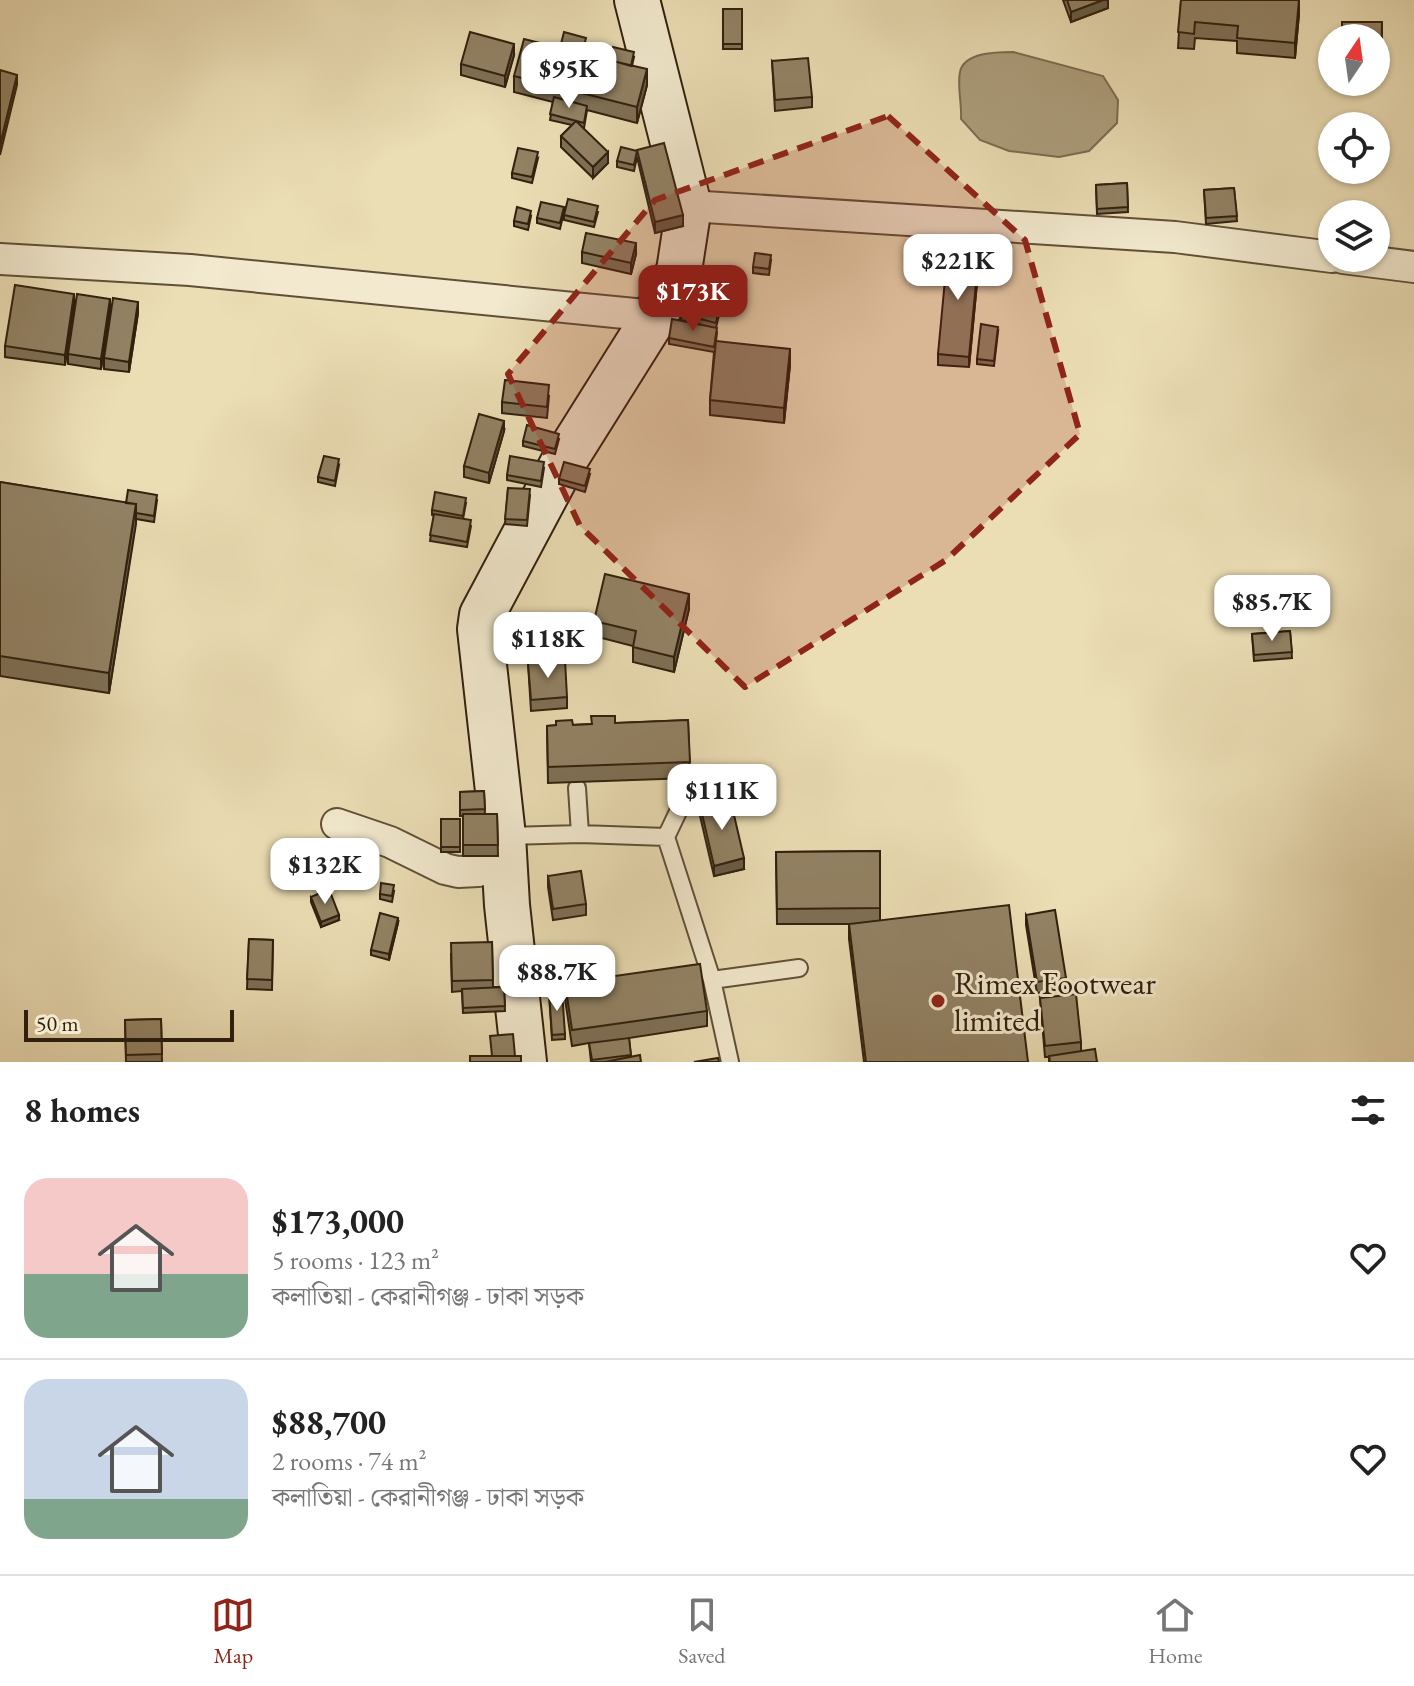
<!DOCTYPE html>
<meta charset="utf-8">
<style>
body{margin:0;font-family:"EB Garamond","Noto Serif Bengali",serif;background:#f6f6f6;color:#222;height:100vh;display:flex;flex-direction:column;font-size:30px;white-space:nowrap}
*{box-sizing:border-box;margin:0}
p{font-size:26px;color:#767676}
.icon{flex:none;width:44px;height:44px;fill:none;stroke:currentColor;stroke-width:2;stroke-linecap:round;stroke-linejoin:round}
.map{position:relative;height:1062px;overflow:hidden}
.details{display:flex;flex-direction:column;background:#fff;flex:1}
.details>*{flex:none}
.needle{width:52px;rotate:13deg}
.controls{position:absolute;left:1318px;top:24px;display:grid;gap:16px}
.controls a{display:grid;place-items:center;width:72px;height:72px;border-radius:50%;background:#fff;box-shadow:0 2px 6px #0004;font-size:40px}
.scale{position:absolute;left:24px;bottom:20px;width:210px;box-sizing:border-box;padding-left:8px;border:4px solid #31200d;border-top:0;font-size:22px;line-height:28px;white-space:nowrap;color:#31200d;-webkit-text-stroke:6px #f2e9ce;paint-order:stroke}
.price{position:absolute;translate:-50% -68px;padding:0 18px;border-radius:16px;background:#fff;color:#222;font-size:26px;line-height:52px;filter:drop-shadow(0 2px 4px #0008)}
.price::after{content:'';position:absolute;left:50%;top:48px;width:24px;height:18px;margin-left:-12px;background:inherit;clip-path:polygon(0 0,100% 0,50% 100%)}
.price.active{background:#8f2418;color:#fff}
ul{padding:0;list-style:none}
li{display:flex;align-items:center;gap:24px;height:200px;padding:0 24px}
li+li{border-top:2px solid #e0e0e0}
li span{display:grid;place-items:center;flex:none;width:224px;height:160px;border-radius:24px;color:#555}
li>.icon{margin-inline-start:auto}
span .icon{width:96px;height:96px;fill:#fffc;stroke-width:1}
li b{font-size:34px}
h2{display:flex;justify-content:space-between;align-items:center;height:96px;padding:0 24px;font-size:34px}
.menu{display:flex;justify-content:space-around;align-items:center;height:112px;border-top:2px solid #e0e0e0;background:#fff;font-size:22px;color:#767676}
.menu a{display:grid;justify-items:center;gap:4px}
.menu .active{color:#8f2418}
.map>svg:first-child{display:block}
.water{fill:#ac9d7b;stroke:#7b6b4f;stroke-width:2}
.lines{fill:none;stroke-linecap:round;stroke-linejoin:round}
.service-casing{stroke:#604f37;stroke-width:20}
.minor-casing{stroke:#604f37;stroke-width:34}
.secondary-casing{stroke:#31200d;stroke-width:48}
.service{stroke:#f2e9ce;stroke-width:16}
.minor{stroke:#f2e9ce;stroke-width:30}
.secondary{stroke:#f2e9ce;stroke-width:44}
.wall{fill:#7e7056;stroke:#31200d;stroke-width:2}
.shaded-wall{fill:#665b46;stroke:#31200d;stroke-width:2}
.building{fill:#928264;stroke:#31200d;stroke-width:2}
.marked{fill:#8f2418;fill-opacity:0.2;stroke:#8f2418;stroke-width:6;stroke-dasharray:16 10;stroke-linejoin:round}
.poi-dot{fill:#8f2418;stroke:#f2e9ce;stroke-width:3}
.labels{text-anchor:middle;stroke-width:6;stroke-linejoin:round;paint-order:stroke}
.poi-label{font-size:32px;fill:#31200d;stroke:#f2e9ce;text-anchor:start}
</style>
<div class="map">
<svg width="1414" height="1062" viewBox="0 0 1414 1062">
<rect width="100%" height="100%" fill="#ebddb4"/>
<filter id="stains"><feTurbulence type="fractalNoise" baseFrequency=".0025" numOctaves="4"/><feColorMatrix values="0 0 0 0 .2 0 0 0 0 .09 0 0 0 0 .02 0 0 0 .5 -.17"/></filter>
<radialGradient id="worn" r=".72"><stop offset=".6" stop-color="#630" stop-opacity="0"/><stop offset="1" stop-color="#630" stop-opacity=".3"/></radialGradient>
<path class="water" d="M 1013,52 L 1103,76 L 1118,100 L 1117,123 L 1089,151 L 1059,157 L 1009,151 L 980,140 L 961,119 C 962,105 957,84 960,72 C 964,52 997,52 1013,52 Z"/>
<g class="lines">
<defs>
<path id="service" d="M 577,788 L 580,834
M 505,836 L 580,834 L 666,837 L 712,980 L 799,968
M 666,837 L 695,776
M 712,980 L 730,1062"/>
<path id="minor" d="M 689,206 L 1175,237 L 1332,257
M 1343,258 L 1414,267
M 0,259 L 190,270 L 655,316
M 337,824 L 390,842 L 445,869 L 458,872 L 478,871 L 505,863"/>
<path id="secondary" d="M 524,1062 L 507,905 L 503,836 L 480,629 L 482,615 L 564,461 L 655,316 L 679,271 L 689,206 L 637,0"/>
</defs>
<use href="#service" class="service-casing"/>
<use href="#minor" class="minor-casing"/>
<use href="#secondary" class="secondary-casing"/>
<use href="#service" class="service"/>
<use href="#minor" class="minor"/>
<use href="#secondary" class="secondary"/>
</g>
<path class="wall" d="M 1063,0 L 1108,0 L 1108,8 L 1071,22 Z
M 1181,0 L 1299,14 L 1295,58 L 1237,53 L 1237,41 L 1195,38 L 1194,49 L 1178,48 Z
M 723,9 L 742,9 L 742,49 L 723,49 Z
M 1382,22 L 1381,77 L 1376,77 L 1376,38 Z
M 514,55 L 505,87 L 461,75 L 461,64 Z
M 586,55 L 610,60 L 634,57 L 632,66 L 647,85 L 637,123 L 587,110 L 584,128 L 582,128 L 608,163 L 593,178 L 561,147 L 561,136 L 572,125 L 550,120 L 553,102 L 514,92 L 514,76 Z
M 772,61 L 812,97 L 812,107 L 775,111 Z
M 637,151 L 683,226 L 655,233 L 637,157 L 634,171 L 617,167 L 617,161 Z
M 538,158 L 532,183 L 512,178 L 512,173 Z
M 1127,183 L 1128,212 L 1097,214 L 1096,185 Z
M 1234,188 L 1237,221 L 1206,224 L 1204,190 Z
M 564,212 L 560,229 L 537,223 L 537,218 Z
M 598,212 L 594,227 L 564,220 L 564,215 Z
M 531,216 L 528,230 L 514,226 L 514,221 Z
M 582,252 L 636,254 L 631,274 L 582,263 Z
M 771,260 L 769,275 L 753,273 L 753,267 Z
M 979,262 L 969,367 L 938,365 L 938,354 Z
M 74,304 L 65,365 L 5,357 L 5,346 Z
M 110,310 L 101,369 L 68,364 L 68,354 Z
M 138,313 L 129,372 L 104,369 L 104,358 Z
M 681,314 L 719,315 L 716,328 L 717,333 L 716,341 L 790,365 L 784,423 L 710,415 L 710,400 L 714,352 L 669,344 L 669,338 L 706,326 L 681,320 Z
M 998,332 L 994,366 L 977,364 L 977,359 Z
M 549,396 L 547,418 L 502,413 L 502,402 Z
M 504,431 L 489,483 L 464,477 L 464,466 Z
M 559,439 L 555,454 L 523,446 L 523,441 Z
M 339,465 L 335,486 L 318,482 L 318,477 Z
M 544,468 L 541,487 L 507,480 L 507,475 Z
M 590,474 L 585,492 L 559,484 L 559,479 Z
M 0,482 L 126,503 L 157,500 L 154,522 L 136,519 L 109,693 L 0,676 Z
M 508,488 L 530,495 L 527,526 L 505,524 Z
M 466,503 L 463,519 L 471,526 L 467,547 L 430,541 L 434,516 L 432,515 L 432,510 Z
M 689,609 L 674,672 L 633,662 L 633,646 L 594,636 L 594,621 Z
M 1290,631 L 1292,658 L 1254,661 L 1252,634 Z
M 528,663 L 567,697 L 567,708 L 531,711 Z
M 688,720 L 690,778 L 548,783 L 547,726 Z
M 484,791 L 485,814 L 497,814 L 498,856 L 463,856 L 463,816 L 460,816 L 460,792 Z
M 700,805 L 744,869 L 714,876 L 700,816 Z
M 441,819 L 460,819 L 460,852 L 441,852 Z
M 880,851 L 880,920 L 1028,1062 L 864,1062 L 849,939 L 849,924 L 777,924 L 776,852 Z
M 548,876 L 586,904 L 586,915 L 553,920 L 548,887 Z
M 394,891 L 392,902 L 380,899 L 380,894 Z
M 311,897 L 339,920 L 321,927 L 311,902 Z
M 1026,915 L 1066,978 L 1066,988 L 1037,993 L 1026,925 Z
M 398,923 L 389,960 L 371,955 L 371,950 Z
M 249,939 L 273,940 L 272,990 L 247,989 Z
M 492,942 L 493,987 L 504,987 L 505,1011 L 463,1013 L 462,991 L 452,992 L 451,954 Z
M 565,983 L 707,1011 L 707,1026 L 629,1038 L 631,1057 L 641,1062 L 591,1062 L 589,1043 L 572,1046 L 565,999 Z
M 549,992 L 565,1034 L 565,1039 L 552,1040 Z
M 1040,998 L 1081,1042 L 1081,1051 L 1097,1062 L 1049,1062 L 1049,1057 L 1045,1057 Z
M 161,1019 L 162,1062 L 126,1062 L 125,1020 Z"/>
<path class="shaded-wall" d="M 1103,0 L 1108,0 L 1108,8 L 1071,22 L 1071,12 Z
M 1299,0 L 1299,14 L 1295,58 L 1295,43 Z
M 514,44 L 514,55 L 505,87 L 505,76 Z
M 647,69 L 647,85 L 637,123 L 637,107 Z
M 17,75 L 17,85 L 0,155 L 0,145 Z
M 608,152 L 608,163 L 593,178 L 593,167 Z
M 683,215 L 683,226 L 655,233 L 655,222 Z
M 636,243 L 636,254 L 631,274 L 631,263 Z
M 979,251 L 979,262 L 969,367 L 969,357 Z
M 74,294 L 74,304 L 65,365 L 65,355 Z
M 110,299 L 110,310 L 101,369 L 101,359 Z
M 138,302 L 138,313 L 129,372 L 129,362 Z
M 790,349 L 790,365 L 784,423 L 784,408 Z
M 504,421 L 504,431 L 489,483 L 489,473 Z
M 136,504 L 136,524 L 109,693 L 109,673 Z
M 689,594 L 689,609 L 674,672 L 674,657 Z
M 744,858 L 744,869 L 714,876 L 714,866 Z
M 339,915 L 339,920 L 321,927 L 321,922 Z
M 398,918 L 398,923 L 389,960 L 389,954 Z"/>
<path class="building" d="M 1067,0 L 1103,0 L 1071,12 Z
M 1181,0 L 1299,0 L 1295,43 L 1237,38 L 1238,26 L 1195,22 L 1194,34 L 1178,32 Z
M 723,9 L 742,9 L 742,44 L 723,44 Z
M 1342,22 L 1382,22 L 1381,67 L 1376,67 L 1376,38 L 1342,38 Z
M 470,32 L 514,44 L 505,76 L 461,64 Z
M 564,32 L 586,38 L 582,54 L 647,69 L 637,107 L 514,76 L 524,39 L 560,48 Z
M 613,47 L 634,52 L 631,66 L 610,60 Z
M 808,58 L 812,97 L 775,100 L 772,61 Z
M 0,70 L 17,75 L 0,145 Z
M 554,97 L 587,106 L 584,123 L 550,114 Z
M 576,121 L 608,152 L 593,167 L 561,136 Z
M 664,143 L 683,215 L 655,222 L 637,150 Z
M 621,147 L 637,151 L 634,165 L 617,161 Z
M 518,148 L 538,152 L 532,177 L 512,173 Z
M 1127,183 L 1128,207 L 1097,209 L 1096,185 Z
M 1234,188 L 1237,216 L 1206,218 L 1204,190 Z
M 568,199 L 598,206 L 594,222 L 564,215 Z
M 541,202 L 564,207 L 560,223 L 537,218 Z
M 517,207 L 531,211 L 528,224 L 514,221 Z
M 586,233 L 636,243 L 631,263 L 582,252 Z
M 948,248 L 979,251 L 969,357 L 938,354 Z
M 755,253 L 771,255 L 769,269 L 753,267 Z
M 15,285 L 74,294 L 65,355 L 5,346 Z
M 77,294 L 110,299 L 101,359 L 68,354 Z
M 113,298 L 138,302 L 129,362 L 104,358 Z
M 684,301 L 719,309 L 716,323 L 681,314 Z
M 672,319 L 717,328 L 714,347 L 669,338 Z
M 981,324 L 998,327 L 994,361 L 977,359 Z
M 716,341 L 790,349 L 784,408 L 710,400 Z
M 505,380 L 549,385 L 547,407 L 502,402 Z
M 479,414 L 504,421 L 489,473 L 464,466 Z
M 527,425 L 559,434 L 555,449 L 523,441 Z
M 324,456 L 339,459 L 335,481 L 318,477 Z
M 510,456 L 544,462 L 541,481 L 507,475 Z
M 564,462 L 590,469 L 585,486 L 559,479 Z
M 0,482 L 136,504 L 109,673 L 0,656 Z
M 508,488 L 530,489 L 527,520 L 505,519 Z
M 128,490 L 157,495 L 154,516 L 136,513 L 136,504 L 126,503 Z
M 435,492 L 466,498 L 463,516 L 432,510 Z
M 434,514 L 471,520 L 467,542 L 430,535 Z
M 605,574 L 689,594 L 674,657 L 633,647 L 636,631 L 594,621 Z
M 1290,631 L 1292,652 L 1254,655 L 1252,634 Z
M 565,660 L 567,697 L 531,700 L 528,663 Z
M 591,716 L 615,716 L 615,723 L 688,720 L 690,762 L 548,767 L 547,726 L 556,725 L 556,721 L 572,720 L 573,725 L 592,724 Z
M 484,791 L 485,809 L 460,810 L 460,792 Z
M 730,798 L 744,858 L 714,866 L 700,805 Z
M 463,814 L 497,814 L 498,845 L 463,845 Z
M 441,819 L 460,819 L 460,847 L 441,847 Z
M 880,851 L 880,908 L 777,909 L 776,852 Z
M 581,871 L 586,904 L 553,909 L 548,876 Z
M 381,883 L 394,885 L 392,896 L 380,894 Z
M 329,889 L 339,915 L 321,922 L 311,897 Z
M 1009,905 L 1028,1062 L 866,1062 L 849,924 Z
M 1055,910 L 1066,978 L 1037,982 L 1026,915 Z
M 380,913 L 398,918 L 389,954 L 371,950 Z
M 249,939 L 273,940 L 272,980 L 247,979 Z
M 492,942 L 493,980 L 452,981 L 451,943 Z
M 700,964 L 707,1011 L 572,1030 L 565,983 Z
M 504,987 L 505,1006 L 463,1008 L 462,989 Z
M 562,991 L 565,1034 L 552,1035 L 549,992 Z
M 1076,994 L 1081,1042 L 1045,1046 L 1040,998 Z
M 161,1019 L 162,1054 L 126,1055 L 125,1020 Z
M 513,1034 L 515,1056 L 492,1056 L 490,1036 Z
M 629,1038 L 631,1055 L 592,1060 L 589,1043 Z
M 1095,1049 L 1097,1062 L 1050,1062 L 1049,1056 Z
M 640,1055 L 641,1062 L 605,1062 Z
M 470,1056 L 521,1056 L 521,1062 L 470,1062 Z
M 718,1058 L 719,1062 L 694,1062 Z"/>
<path class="marked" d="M 888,116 L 1025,240 L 1080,434 L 946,560 L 745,687 L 580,526 L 508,374 L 655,200 Z"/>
<circle class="poi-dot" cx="938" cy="1001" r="8"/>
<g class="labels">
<g class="poi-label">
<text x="954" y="994">Rimex Footwear<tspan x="954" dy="37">limited</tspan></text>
</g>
</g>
<rect width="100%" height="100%" filter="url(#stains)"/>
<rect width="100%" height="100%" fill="url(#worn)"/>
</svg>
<div class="controls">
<a><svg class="needle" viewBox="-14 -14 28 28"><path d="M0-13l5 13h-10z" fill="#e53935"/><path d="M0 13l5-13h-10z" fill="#767676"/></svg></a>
<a><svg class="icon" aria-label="locate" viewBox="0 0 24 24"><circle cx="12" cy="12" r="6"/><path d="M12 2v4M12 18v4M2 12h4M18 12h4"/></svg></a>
<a><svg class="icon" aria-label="layers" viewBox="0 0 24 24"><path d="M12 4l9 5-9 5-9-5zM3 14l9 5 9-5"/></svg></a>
</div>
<div class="scale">50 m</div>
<b class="price" style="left:569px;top:110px">$95K</b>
<b class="price" style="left:958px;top:302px">$221K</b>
<b class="price active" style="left:693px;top:333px">$173K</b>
<b class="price" style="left:1272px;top:643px">$85.7K</b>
<b class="price" style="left:548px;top:680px">$118K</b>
<b class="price" style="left:722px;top:832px">$111K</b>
<b class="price" style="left:325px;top:906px">$132K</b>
<b class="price" style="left:557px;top:1013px">$88.7K</b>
</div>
<section class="details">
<h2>8 homes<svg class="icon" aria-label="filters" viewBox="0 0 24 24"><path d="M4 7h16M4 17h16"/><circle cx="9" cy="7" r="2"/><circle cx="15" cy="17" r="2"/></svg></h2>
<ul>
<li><span style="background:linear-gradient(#f6c9c9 60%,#7fa58c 0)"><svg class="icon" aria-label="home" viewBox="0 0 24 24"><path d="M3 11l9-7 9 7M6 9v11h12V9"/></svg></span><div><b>$173,000</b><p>5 rooms · 123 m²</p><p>কলাতিয়া - কেরানীগঞ্জ - ঢাকা সড়ক</p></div><svg class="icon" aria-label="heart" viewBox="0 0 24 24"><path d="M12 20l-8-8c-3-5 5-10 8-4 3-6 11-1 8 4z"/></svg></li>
<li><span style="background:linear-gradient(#c9d6e8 75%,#7fa58c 0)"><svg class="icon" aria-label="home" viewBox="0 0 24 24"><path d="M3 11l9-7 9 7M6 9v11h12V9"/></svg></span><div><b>$88,700</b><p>2 rooms · 74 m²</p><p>কলাতিয়া - কেরানীগঞ্জ - ঢাকা সড়ক</p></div><svg class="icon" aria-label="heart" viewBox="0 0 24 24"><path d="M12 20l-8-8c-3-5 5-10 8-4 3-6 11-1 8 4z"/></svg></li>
</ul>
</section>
<nav class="menu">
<a class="active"><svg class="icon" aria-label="map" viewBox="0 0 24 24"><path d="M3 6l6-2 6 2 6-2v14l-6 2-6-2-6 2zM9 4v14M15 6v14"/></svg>Map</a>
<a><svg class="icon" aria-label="saved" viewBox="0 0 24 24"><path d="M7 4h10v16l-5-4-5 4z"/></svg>Saved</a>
<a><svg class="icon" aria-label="home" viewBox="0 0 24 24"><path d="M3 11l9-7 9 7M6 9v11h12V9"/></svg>Home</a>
</nav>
